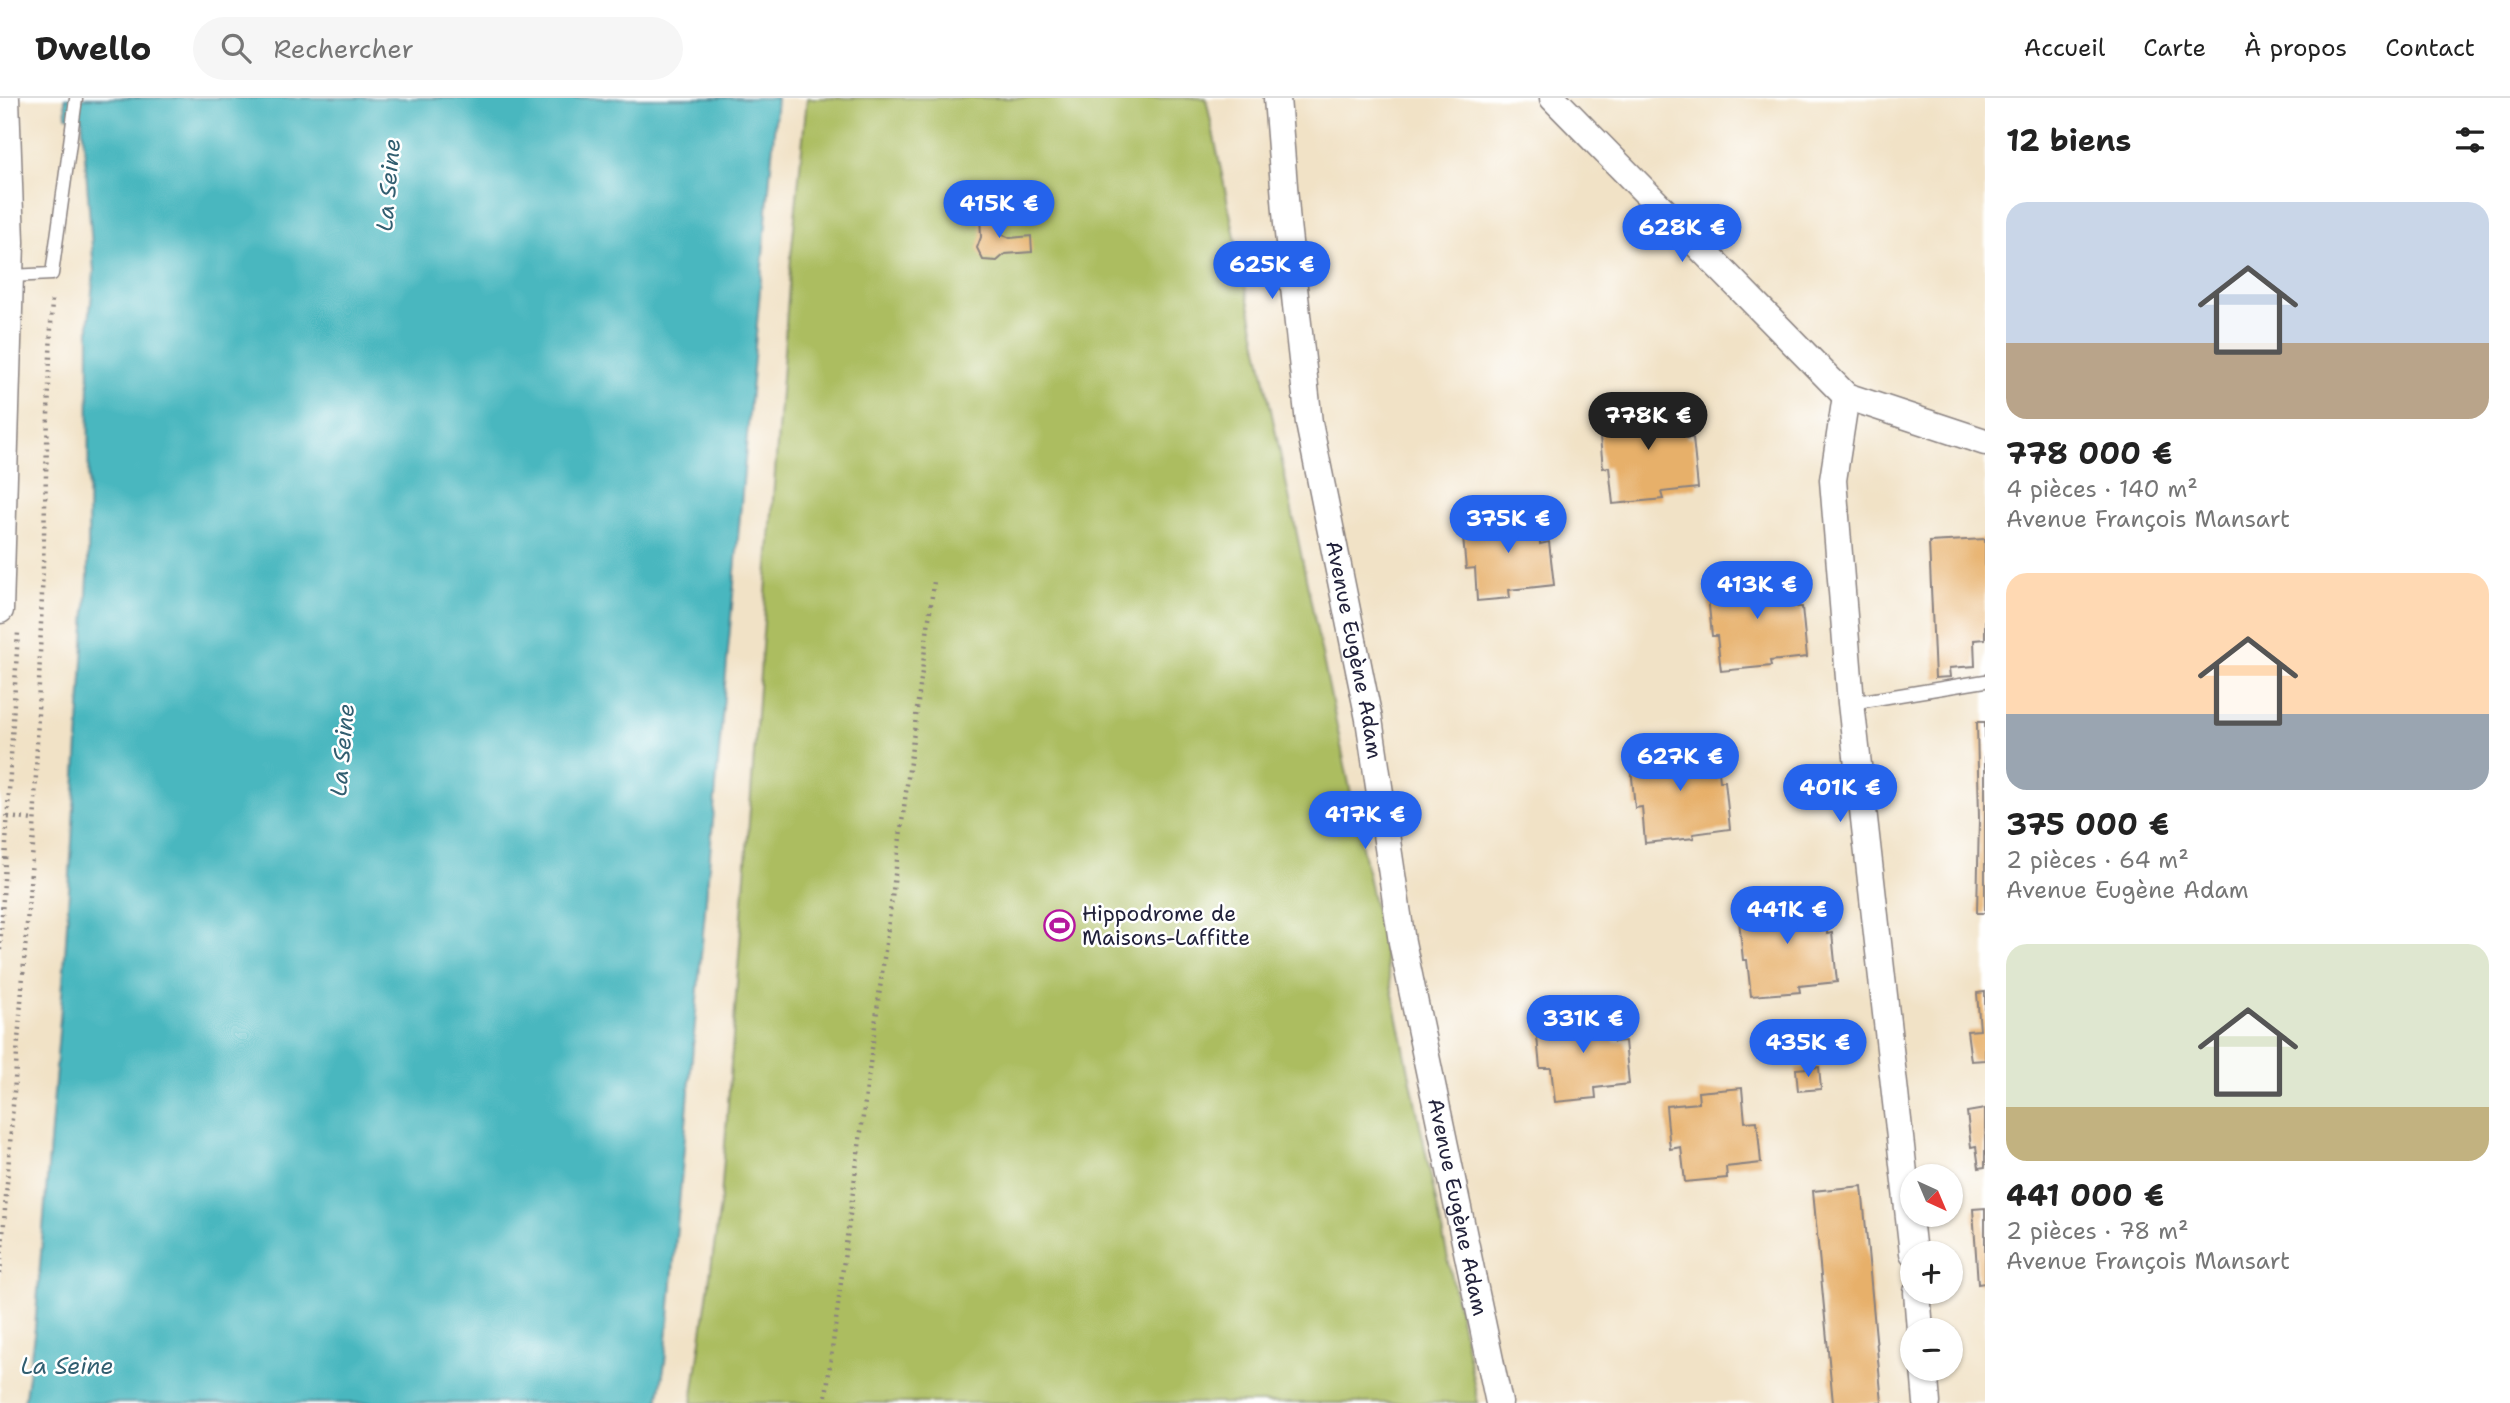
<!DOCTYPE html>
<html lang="fr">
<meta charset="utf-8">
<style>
body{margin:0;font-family:"Shantell Sans",sans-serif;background:#f6f6f6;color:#222;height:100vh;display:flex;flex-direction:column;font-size:26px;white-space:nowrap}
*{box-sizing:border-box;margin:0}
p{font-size:23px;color:#767676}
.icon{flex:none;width:38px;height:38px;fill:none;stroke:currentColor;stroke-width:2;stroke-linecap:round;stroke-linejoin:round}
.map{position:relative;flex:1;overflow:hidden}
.panel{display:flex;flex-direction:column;background:#fff;width:525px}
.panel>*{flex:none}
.needle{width:46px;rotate:136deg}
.buttons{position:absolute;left:1900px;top:1066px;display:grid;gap:14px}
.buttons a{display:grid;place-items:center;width:63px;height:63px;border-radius:50%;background:#fff;box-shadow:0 2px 5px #0004;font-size:35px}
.price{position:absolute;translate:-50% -60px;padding:0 16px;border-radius:24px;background:#2563eb;color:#fff;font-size:23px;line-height:46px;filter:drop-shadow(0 2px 4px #0008)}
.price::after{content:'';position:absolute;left:50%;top:42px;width:21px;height:16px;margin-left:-10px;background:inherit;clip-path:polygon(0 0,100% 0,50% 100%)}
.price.active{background:#222;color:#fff}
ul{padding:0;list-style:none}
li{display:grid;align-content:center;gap:14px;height:371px;padding:0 21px}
li span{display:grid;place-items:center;height:217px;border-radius:21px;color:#555}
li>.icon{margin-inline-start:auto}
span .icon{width:126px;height:126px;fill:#fffc;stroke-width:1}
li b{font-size:30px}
h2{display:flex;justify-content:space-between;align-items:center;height:84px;padding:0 21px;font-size:30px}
header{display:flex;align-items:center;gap:42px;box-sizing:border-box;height:98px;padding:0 35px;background:#fff;border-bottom:2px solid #e0e0e0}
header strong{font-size:33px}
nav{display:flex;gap:38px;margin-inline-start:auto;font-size:24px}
.search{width:490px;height:63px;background:#f6f6f6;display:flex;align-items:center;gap:18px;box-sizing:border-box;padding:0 24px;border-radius:38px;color:#767676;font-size:26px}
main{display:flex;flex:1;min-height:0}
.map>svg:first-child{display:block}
.green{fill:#acbd60;stroke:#67704e;stroke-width:2}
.water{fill:#48b7bf;stroke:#356c7d;stroke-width:2}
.building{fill:#e7b06a}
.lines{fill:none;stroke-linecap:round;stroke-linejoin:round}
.service-casing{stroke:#8a8280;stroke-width:15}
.minor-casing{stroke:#8a8280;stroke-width:29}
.path{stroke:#8a8280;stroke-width:4.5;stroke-dasharray:2 5;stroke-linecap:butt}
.service{stroke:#fff;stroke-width:12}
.minor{stroke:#fff;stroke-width:26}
.labels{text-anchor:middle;stroke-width:5;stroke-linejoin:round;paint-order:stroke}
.street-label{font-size:21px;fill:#22223b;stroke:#fff}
.poi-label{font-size:21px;fill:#22223b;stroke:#fff;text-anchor:start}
.water-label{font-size:23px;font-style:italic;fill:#315e70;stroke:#fff}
</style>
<header>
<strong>Dwello</strong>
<div class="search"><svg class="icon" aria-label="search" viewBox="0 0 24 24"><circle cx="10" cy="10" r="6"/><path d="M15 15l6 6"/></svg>Rechercher</div>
<nav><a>Accueil</a><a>Carte</a><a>À propos</a><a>Contact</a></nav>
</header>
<main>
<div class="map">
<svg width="1985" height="1305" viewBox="0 0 1985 1305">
<rect width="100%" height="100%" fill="#fff"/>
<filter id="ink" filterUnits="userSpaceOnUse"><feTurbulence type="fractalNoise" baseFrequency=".0143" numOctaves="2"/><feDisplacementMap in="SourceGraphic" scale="14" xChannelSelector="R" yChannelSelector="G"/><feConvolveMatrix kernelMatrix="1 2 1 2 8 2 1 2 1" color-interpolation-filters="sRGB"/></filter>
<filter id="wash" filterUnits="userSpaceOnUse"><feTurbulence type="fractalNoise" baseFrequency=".00686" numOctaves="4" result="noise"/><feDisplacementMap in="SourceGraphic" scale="28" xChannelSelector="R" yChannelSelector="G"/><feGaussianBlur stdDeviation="1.57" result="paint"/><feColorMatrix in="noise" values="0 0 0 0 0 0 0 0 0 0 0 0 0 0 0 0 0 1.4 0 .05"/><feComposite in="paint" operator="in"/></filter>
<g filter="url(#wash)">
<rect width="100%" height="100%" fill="#f1e2c6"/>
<path class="green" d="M 807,0 L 1206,0 L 1478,1305 L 692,1305 L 721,1100 L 791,159 Z"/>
<path class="water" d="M 65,0 L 777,0 L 665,1264 L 658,1305 L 24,1305 L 35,1230 L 65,859 L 88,479 L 89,224 L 94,174 L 82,21 L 66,18 Z"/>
<g id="blocks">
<path class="building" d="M 999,114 L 1001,136 L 1010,140 L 1031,138 L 1032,154 L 1005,156 L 997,163 L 983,162 L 977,150 L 981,139 L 980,116 Z
M 1683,303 L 1687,340 L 1693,340 L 1698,390 L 1661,394 L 1663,401 L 1613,406 L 1609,369 L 1603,370 L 1598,318 L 1633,314 L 1633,309 Z
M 1536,411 L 1540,446 L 1549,444 L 1554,487 L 1509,492 L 1510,500 L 1477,503 L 1475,470 L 1466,471 L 1462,429 L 1494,426 L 1493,415 Z
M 1985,441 L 1985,541 L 1974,542 L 1975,568 L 1949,570 L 1950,579 L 1935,580 L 1929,444 Z
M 1793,474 L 1797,509 L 1802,509 L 1807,559 L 1770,563 L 1771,568 L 1721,573 L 1717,538 L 1712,538 L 1707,488 L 1743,484 L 1742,479 Z
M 1977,624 L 1985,624 L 1985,815 L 1977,815 L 1979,720 Z
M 1716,646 L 1720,683 L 1725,683 L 1730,731 L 1693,736 L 1694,740 L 1645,745 L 1642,709 L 1635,710 L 1630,659 L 1667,656 L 1666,650 Z
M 1824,797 L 1827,836 L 1832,835 L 1837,884 L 1799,888 L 1800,894 L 1751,898 L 1747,862 L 1743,862 L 1738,812 L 1774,809 L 1773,802 Z
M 1985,894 L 1985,962 L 1971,963 L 1967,933 L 1980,932 L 1977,895 Z
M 1611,911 L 1614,944 L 1625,943 L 1629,986 L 1595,990 L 1596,1000 L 1555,1004 L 1551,970 L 1540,970 L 1536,928 L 1570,925 L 1569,915 Z
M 1819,969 L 1821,991 L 1798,993 L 1796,971 Z
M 1742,990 L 1745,1024 L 1757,1023 L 1761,1065 L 1726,1069 L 1727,1080 L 1685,1084 L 1681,1049 L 1670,1051 L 1666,1008 L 1699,1005 L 1698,994 Z
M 1985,1011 L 1985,1069 L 1979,1070 L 1976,1048 L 1971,1049 L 1967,1014 Z
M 1862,1088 L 1882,1305 L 1833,1305 L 1813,1093 Z
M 1985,1110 L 1985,1185 L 1978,1186 L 1973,1111 Z"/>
</g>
</g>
<g filter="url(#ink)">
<use href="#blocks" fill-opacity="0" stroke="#8a8280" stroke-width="2"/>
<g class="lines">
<defs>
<path id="service" d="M 10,178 L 52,176 L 76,1
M 1851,605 L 1985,583"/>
<g id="minor">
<path id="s1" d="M 1277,0 L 1287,126 L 1309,325 L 1369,621 L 1402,844 L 1499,1305"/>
<path d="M 1553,0 L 1846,298 L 1985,344"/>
<path d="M 1846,298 L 1833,382 L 1851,605 L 1913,1155"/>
<path d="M 0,512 L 11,144 L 6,0"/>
<path d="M 1917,1194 L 1920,1232"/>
<path d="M 1924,1270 L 1927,1305"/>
</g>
</defs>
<use href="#service" class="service-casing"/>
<use href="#minor" class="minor-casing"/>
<path class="path" d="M 8,719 L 34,722
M 0,852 L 18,534
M 0,1176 L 34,735 L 52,198
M 825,1305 L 934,483"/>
<use href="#service" class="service"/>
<use href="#minor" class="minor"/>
</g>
</g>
<defs>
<symbol id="stadium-ring" viewBox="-11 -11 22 22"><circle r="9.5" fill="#fff" stroke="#b5179e" stroke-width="1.5"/><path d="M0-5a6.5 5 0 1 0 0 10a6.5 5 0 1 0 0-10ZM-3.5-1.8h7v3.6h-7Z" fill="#b5179e"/></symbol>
</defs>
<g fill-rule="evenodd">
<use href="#stadium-ring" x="1042" y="810" width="35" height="35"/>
</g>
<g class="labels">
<g class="street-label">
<text dy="7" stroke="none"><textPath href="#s1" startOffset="558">Avenue Eugène Adam</textPath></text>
<text dy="7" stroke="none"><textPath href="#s1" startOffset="1125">Avenue Eugène Adam</textPath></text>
</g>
<g class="poi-label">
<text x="1082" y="823">Hippodrome de<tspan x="1082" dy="24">Maisons-Laffitte</tspan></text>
</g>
<g class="water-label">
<text transform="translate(388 87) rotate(-85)" y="8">La Seine</text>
<text transform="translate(342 652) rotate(-85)" y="8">La Seine</text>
<text x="67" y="1276">La Seine</text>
</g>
</g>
</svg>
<div class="buttons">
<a><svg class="needle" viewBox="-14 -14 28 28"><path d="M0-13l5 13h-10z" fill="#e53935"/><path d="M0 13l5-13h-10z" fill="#767676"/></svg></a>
<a>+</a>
<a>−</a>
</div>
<b class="price" style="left:999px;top:142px">415K €</b>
<b class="price" style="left:1682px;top:166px">628K €</b>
<b class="price" style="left:1272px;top:203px">625K €</b>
<b class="price active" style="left:1648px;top:354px">778K €</b>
<b class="price" style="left:1508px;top:457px">375K €</b>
<b class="price" style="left:1757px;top:523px">413K €</b>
<b class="price" style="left:1680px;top:695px">627K €</b>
<b class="price" style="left:1840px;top:726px">401K €</b>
<b class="price" style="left:1365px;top:753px">417K €</b>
<b class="price" style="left:1787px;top:848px">441K €</b>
<b class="price" style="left:1583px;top:957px">331K €</b>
<b class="price" style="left:1808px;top:981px">435K €</b>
</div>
<section class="panel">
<h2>12 biens<svg class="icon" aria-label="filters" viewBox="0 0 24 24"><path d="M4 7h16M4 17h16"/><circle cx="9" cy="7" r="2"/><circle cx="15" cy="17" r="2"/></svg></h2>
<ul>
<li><span style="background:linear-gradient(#c9d6e8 65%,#b9a48a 0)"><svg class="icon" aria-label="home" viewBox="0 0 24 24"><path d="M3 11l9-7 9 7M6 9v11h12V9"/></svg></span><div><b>778 000 €</b><p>4 pièces · 140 m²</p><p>Avenue François Mansart</p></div></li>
<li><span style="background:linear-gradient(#ffd9b3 65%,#9aa5b1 0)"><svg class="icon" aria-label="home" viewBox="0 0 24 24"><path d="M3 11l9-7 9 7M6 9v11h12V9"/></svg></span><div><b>375 000 €</b><p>2 pièces · 64 m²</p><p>Avenue Eugène Adam</p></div></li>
<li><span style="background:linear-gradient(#dfe7d0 75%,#c2b280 0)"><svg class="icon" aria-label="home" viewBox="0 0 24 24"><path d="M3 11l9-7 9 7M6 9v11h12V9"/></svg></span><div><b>441 000 €</b><p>2 pièces · 78 m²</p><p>Avenue François Mansart</p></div></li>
</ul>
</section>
</main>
